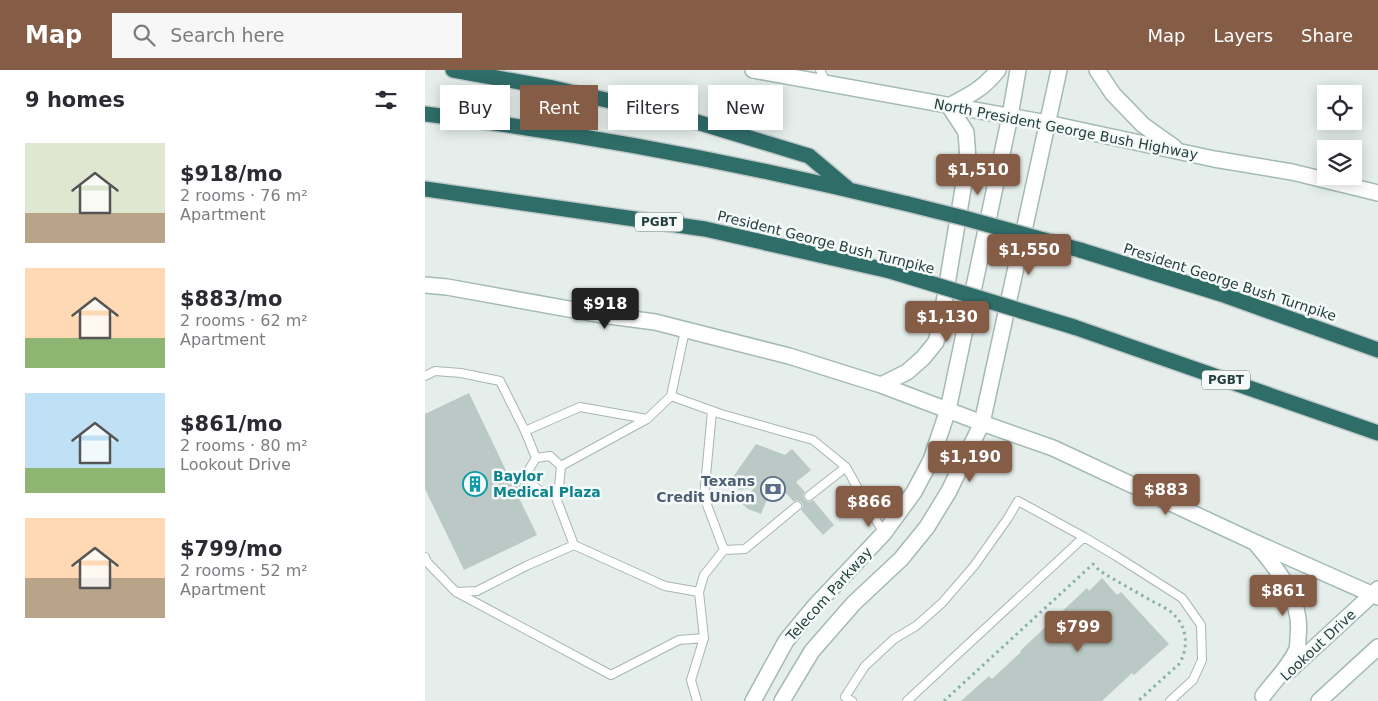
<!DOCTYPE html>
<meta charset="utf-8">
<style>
body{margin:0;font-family:"DejaVu Sans",sans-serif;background:#f7f7f7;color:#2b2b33;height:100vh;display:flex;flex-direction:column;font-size:19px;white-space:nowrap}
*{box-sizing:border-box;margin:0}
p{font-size:16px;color:#7c7c81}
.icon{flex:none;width:28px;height:28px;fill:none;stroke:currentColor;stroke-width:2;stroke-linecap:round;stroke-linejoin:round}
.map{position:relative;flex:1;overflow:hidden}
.sheet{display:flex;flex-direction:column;background:#fff;width:425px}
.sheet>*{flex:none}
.banner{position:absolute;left:15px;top:15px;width:475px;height:45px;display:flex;gap:10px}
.buttons{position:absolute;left:892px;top:15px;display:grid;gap:10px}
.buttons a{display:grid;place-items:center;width:45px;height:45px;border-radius:0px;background:#fff;box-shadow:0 2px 12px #0003;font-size:25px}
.price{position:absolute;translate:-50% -42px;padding:0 11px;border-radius:5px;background:#855c46;color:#fff;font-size:16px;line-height:32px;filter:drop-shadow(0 1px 2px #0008)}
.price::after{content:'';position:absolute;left:50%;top:30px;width:15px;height:11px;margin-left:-8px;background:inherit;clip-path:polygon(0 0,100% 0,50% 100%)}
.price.active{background:#222;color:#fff}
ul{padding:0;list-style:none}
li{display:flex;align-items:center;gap:15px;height:125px;padding:0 25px}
li span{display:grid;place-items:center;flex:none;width:140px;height:100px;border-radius:0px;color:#555}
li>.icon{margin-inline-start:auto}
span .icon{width:60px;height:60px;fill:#fffc;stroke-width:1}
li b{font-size:21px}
h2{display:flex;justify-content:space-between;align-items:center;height:60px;padding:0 25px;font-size:21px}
.tag{padding:0 18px;border-radius:0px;background:#fff;box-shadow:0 2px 12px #0003;font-size:18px;line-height:45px}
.tag.active{background:#855c46;color:#fff}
header{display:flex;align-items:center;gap:30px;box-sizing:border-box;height:70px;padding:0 25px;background:#855c46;color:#fff}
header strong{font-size:24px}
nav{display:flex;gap:28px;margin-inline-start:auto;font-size:18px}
.search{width:350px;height:45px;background:#f7f7f7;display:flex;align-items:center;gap:12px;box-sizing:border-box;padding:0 18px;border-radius:0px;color:#7c7c81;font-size:19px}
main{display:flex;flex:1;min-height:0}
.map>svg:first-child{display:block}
.building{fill:#bac9c5}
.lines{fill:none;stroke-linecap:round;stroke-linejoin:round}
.lane-casing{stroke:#a7b6b3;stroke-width:10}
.secondary-casing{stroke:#a3bab5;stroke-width:18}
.highway-casing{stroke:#c1cac9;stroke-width:18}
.path{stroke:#85b2aa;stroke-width:3;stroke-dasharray:2.5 4;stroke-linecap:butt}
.lane{stroke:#fff;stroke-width:8}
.secondary{stroke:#fff;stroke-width:15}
.highway{stroke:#2f6d69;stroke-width:15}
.highway-bridge-casing{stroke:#c1cac9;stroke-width:18;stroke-linecap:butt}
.highway-bridge{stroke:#2f6d69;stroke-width:15}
.labels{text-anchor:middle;stroke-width:5;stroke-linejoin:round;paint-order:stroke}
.shield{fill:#f5faf9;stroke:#627875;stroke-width:1}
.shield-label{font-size:12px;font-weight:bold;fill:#23403d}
.street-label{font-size:14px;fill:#23403d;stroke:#f5faf9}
.culture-label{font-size:14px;font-weight:bold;fill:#0d838f;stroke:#f5faf9;text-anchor:start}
.service-label{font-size:14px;font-weight:bold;fill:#4e5e75;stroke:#f5faf9;text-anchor:end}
</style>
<header>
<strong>Map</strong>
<div class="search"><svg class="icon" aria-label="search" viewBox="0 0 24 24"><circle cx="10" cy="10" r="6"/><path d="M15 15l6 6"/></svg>Search here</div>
<nav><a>Map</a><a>Layers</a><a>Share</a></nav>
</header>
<main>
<section class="sheet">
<h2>9 homes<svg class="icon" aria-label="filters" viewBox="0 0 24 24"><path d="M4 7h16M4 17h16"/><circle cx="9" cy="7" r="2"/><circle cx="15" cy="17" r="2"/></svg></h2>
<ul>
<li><span style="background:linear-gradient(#dfe7d0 70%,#b9a48a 0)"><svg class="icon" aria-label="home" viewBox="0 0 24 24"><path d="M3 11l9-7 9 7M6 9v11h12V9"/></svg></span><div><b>$918/mo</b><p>2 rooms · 76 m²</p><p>Apartment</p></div></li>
<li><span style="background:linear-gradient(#ffd9b3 70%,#8fb573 0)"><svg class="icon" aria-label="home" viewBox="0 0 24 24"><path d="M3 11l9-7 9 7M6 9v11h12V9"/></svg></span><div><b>$883/mo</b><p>2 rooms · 62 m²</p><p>Apartment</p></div></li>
<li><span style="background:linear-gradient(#bfe0f5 75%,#8fb573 0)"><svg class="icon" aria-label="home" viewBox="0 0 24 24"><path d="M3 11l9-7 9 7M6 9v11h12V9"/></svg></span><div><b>$861/mo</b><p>2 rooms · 80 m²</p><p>Lookout Drive</p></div></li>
<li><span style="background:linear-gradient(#ffd9b3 60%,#b9a48a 0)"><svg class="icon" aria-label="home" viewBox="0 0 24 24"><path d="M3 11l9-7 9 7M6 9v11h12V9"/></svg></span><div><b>$799/mo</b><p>2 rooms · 52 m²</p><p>Apartment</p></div></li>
</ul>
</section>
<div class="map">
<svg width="953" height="631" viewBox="0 0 953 631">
<rect width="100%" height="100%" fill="#e5eeeb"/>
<path class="building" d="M 44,323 L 85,409 L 95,404 L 106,425 L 95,430 L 112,465 L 39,500 L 0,419 L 0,344 Z
M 331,374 L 360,385 L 367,379 L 386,400 L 371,412 L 380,422 L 378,426 L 380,430 L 384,432 L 388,430 L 409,455 L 398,465 L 376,440 L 378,436 L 376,432 L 372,430 L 369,432 L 360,422 L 355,426 L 347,417 L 336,444 L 323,439 L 316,433 L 329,418 L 313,420 L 315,409 L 308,407 Z
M 677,508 L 692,525 L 696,522 L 744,574 L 709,605 L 707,603 L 677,631 L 536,631 L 564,606 L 567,609 L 596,582 L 595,581 L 662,518 L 664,521 Z"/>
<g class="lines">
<defs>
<path id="lane" d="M 395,0 L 402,14
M 0,306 L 10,301 L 36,303 L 75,311 L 100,361 L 111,388
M 246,326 L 260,260
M 100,361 L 155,337 L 222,349
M 136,396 L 134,417 L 120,424 L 107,415 L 103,401 L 111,388 L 125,386 L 136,396 L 222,349 L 246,326 L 296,344 L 388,370 L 421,397 L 444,439 L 459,463
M 384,426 L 421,397
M 149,475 L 240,516 L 274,522
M 299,480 L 320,479 L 372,436
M 0,487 L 2,492 L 31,522 L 52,521 L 101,496 L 149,475 L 128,420
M 31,522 L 186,605 L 254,570 L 279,568
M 272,631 L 266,610 L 279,568 L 274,522 L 279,505 L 299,480 L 279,427 L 287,341
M 427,631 L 420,627 L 440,596 L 469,569 L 491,556 L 517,533 L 549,496 L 583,448 L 593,431 L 659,467
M 482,631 L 659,467 L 691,486 L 757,528 L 776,555 L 777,590 L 768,610 L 745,631"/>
<path id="secondary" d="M 328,0 L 622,53 L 789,89 L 867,102 L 953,123
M 672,0 L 688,24 L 718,55 L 749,77
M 0,215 L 22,217 L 177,245 L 230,252 L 364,286 L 456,315 L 557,353 L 628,378 L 827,471 L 953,527
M 456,315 L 482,302 L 498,288 L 511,272 L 515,256 L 543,89 L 541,62 L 524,36 C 545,25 558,19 573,0
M 832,475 C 854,501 878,531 873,567 C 873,571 873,575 872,579 C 865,596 849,611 838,626
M 864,601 L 953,519
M 328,631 L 361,571 L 389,537 L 459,463 L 489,422 L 506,390 L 523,340 L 585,46 L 593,0
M 357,631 L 387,581 L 429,533 L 476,489 L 502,457 L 524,421 L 557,353 L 634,0
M 894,631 L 953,577"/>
<path id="highway" d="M 28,0 L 128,18 L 252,46 L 384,86 L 422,118
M 0,44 C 163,64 324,95 483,134
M 0,119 L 280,159 L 465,201
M 655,180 L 796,224 L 953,280
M 649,257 L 953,363"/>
</defs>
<use href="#lane" class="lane-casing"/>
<use href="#secondary" class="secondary-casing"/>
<use href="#highway" class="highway-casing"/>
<path class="path" d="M 519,631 L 668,494 L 675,501 C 691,511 708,520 725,530 C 734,535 745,539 751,547 C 763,560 763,580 754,594 L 713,631"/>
<use href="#lane" class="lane"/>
<use href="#secondary" class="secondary"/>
<use href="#highway" class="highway"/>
<defs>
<path id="highway-bridge" d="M 483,134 L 539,148 L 655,180
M 465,201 L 649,257"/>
</defs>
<use href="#highway-bridge" class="highway-bridge-casing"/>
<use href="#highway-bridge" class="highway-bridge"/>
</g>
<defs>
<symbol id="building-ring" viewBox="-11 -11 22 22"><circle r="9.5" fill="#f5faf9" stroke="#0f9aa8" stroke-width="1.5"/><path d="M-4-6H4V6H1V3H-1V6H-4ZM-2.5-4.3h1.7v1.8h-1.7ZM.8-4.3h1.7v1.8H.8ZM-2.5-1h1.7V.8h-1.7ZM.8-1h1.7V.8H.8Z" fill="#0f9aa8"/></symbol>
<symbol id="bank-ring" viewBox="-11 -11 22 22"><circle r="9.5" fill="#f5faf9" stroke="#5c6f8a" stroke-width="1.5"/><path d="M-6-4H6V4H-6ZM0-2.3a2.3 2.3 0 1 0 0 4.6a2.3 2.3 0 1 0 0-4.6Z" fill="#5c6f8a"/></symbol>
</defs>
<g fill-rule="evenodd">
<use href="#building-ring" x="36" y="400" width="28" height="28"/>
<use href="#bank-ring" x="334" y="405" width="28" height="28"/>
</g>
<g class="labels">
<g class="shield">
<rect x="210" y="142.5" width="48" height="19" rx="4"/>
<rect x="777" y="300.5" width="48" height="19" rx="4"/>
</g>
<g class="shield-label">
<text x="234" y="156">PGBT</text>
<text x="801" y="314">PGBT</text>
</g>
<g class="street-label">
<text transform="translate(641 59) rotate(11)" y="5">North President George Bush Highway</text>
<text transform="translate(401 172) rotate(14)" y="5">President George Bush Turnpike</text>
<text transform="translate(805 212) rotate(18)" y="5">President George Bush Turnpike</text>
<text transform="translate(404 524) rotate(-48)" y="5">Telecom Parkway</text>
<text transform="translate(893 575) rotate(-43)" y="5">Lookout Drive</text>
</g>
<g class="culture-label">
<text x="68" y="411">Baylor<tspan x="68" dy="16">Medical Plaza</tspan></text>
</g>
<g class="service-label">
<text x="330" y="416">Texans<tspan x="330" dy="16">Credit Union</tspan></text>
</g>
</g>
</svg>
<div class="buttons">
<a><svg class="icon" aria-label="locate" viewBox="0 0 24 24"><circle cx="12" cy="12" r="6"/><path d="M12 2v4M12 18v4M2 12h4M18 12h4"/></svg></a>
<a><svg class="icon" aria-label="layers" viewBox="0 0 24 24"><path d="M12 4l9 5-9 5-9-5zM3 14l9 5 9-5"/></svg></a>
</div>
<b class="price" style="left:553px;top:126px">$1,510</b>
<b class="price" style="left:604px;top:206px">$1,550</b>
<b class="price active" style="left:180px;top:260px">$918</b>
<b class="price" style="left:522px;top:273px">$1,130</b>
<b class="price" style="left:545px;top:413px">$1,190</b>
<b class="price" style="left:741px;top:446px">$883</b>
<b class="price" style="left:444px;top:458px">$866</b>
<b class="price" style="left:858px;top:547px">$861</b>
<b class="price" style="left:653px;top:583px">$799</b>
<div class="banner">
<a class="tag">Buy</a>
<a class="tag active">Rent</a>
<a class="tag">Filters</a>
<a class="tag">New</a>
</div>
</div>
</main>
